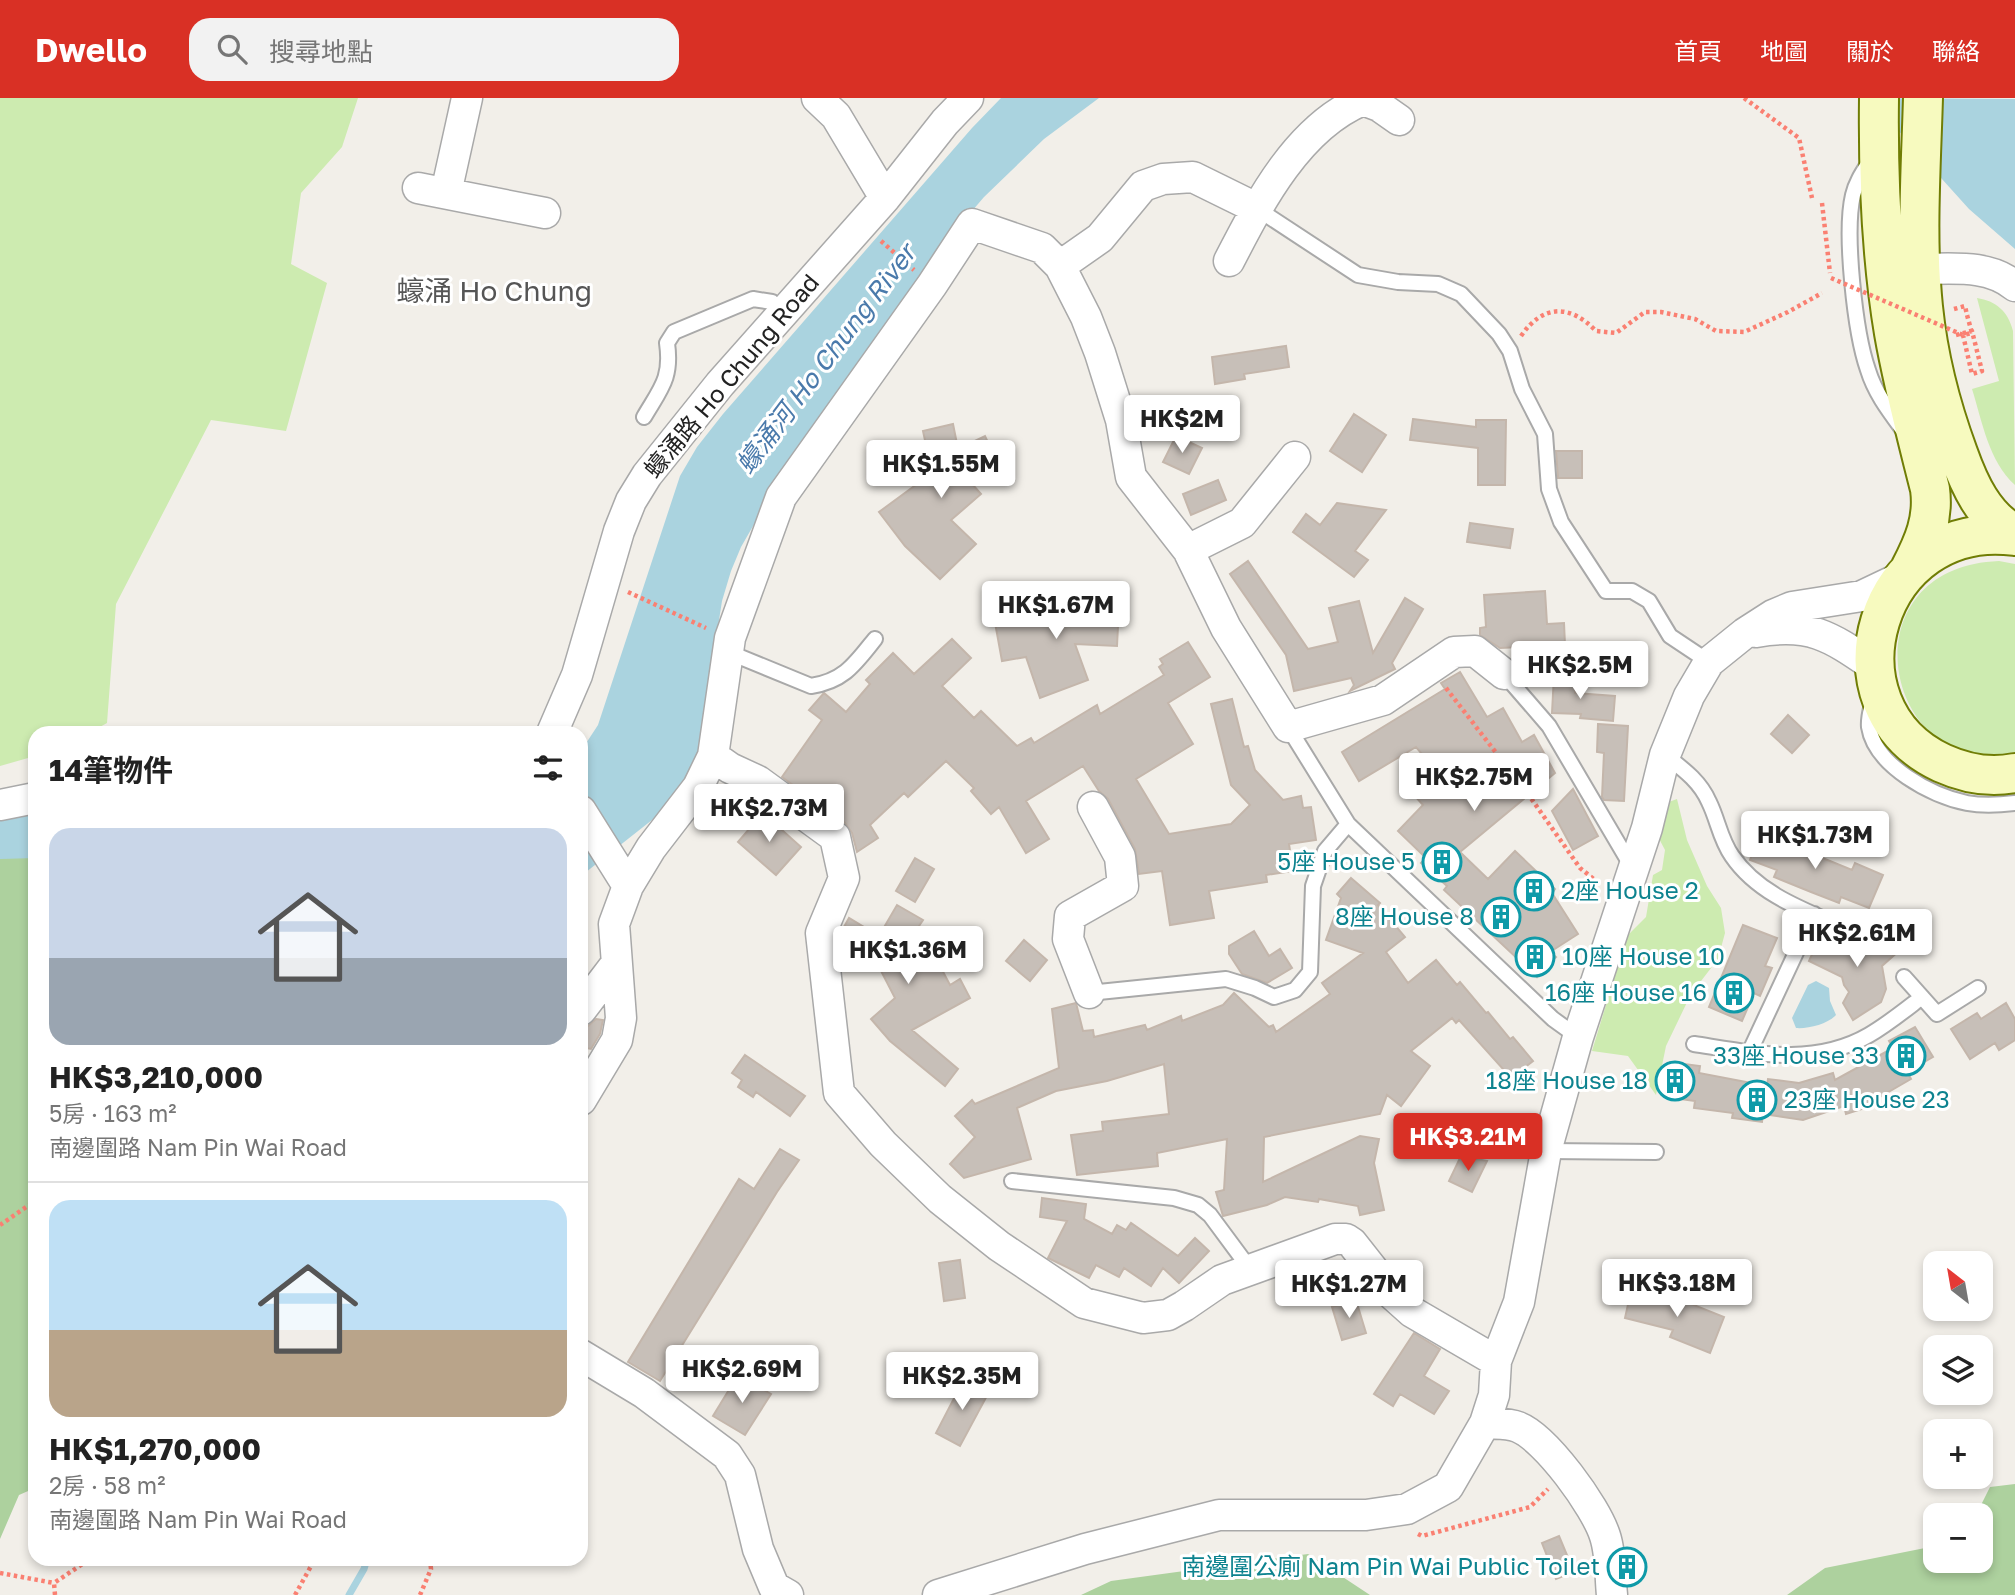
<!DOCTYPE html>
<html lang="zh-TW">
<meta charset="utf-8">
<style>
body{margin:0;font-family:"Golos Text","Noto Sans TC",sans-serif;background:#f2f2f2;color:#222;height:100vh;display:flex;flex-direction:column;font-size:26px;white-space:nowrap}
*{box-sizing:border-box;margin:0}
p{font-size:23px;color:#767676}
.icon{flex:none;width:38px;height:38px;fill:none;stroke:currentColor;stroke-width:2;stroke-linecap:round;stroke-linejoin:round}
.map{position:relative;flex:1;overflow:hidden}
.panel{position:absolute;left:28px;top:628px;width:560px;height:840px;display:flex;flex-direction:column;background:#fff;border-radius:21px;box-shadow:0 4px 10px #0003}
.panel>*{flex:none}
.needle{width:46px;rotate:329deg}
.fabs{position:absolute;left:1923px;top:1153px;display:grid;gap:14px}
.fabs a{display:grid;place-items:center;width:70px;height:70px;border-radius:14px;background:#fff;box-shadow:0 4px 10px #0003;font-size:35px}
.price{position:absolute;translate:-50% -60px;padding:0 16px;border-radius:7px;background:#fff;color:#222;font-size:23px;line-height:46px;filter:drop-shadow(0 2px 4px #0008)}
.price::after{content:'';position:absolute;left:50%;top:42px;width:21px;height:16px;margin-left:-10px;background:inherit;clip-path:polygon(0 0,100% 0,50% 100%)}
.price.selected{background:#d93025;color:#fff}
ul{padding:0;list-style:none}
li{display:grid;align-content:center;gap:14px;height:371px;padding:0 21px}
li+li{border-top:2px solid #e0e0e0}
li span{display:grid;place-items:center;height:217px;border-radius:21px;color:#555}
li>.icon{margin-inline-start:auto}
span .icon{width:126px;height:126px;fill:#fffc;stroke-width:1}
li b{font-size:30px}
h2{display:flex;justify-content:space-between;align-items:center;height:84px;padding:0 21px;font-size:30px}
header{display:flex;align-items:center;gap:42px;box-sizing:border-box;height:98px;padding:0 35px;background:#d93025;color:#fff}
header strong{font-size:33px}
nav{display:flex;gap:38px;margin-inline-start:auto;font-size:24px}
.search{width:490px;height:63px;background:#f2f2f2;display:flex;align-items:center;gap:18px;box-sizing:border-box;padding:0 24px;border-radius:21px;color:#767676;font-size:26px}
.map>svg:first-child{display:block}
.grass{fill:#cdebb0}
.forest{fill:#add19e}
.water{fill:#aad3df}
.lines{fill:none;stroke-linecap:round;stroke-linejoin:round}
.stream{stroke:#aad3df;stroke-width:7}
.river{stroke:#aad3df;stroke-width:44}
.building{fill:#c7bfb8;stroke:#c4b6ab;stroke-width:2}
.lane-casing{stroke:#a9a9a9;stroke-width:18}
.street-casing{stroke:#a9a9a9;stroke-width:33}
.secondary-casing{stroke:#707d05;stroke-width:42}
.path{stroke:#fa8072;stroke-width:4.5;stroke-dasharray:3.5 3.5;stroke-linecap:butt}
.lane{stroke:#fff;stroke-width:14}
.street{stroke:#fff;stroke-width:30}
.secondary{stroke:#f7fabf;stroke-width:38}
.path-bridge{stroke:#fa8072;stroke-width:4.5;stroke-dasharray:3.5 3.5;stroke-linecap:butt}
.labels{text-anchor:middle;stroke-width:6;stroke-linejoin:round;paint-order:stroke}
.street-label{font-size:24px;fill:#222;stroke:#fff}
.culture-label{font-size:24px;fill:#0d838f;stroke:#fff;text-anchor:end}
.water-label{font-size:26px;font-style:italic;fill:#4a7aab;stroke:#fff}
.quarter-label{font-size:28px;fill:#555;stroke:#fff}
</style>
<header>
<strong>Dwello</strong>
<div class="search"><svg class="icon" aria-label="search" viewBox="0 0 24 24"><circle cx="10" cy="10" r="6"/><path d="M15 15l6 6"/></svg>搜尋地點</div>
<nav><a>首頁</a><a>地圖</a><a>關於</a><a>聯絡</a></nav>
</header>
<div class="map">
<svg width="2015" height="1497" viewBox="0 0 2015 1497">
<rect width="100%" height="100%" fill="#f2efe9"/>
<path class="grass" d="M 0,0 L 358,0 L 342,49 L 301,95 L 291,166 L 327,185 L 286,333 L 211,322 L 116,506 L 107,625 L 89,635 L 35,635 L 35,658 L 0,668 Z
M 1977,200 C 1996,203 2008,213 2013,233 L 2015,387 C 1989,364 1982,323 1972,291 L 1999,283 Z
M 1999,463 L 2015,466 L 2015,654 C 1884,686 1841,469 1999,463 Z
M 1677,701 L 1687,742 L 1707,788 L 1721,810 L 1725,835 L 1718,861 L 1691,896 L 1666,948 L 1656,997 L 1628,958 L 1592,953 L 1627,838 L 1646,819 L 1653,777 L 1662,772 L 1665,752 L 1656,735 L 1666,705 Z"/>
<path class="forest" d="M 35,747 L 35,1390 L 19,1397 L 0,1441 L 0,750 Z
M 2015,1386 L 2015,1497 L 1787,1497 L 1825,1470 L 1935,1448 L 1936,1463 L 1981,1463 L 1981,1418 L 1976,1417 L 1990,1389 Z
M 1308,1456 L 1370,1497 L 1081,1497 L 1111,1483 Z"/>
<path class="water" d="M 1001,0 L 1099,0 L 1044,41 L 984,99 L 954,134 L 795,355 L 741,449 L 731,473 L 722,503 L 700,644 L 693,673 L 677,697 L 652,722 L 581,778 L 581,653 L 598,627 L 680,378 L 697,349 L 723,316 L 972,30 Z
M 1869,0 L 2015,1 L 2015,151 L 1969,111 Z
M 1816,883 L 1829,890 L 1830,903 L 1836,917 C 1828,926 1808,931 1796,930 L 1792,920 L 1808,887 Z"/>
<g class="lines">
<path class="stream" d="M 349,1497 L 364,1471 L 367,1461"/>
<path class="river" d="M 0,739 L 35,738"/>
</g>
<path class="building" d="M 1286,248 L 1289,269 L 1244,276 L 1245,281 L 1215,286 L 1212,259 Z
M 1354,316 L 1386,337 L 1362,374 L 1330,353 Z
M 1413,321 L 1476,329 L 1476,322 L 1506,322 L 1505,387 L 1478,387 L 1478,350 L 1410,342 Z
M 953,326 L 958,351 L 985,338 L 1001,372 L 972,386 L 981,396 L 951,422 L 976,446 L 940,481 L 905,448 L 879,414 L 932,375 L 923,333 Z
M 1176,338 L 1202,350 L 1189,376 L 1163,364 Z
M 1556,353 L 1582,353 L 1582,380 L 1558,380 Z
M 1218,382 L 1226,402 L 1191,417 L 1183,396 Z
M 1337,405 L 1386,412 L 1355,453 L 1368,462 L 1354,479 L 1293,434 L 1306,416 L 1320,427 Z
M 1470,425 L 1513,431 L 1510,450 L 1467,444 Z
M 1248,463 L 1308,551 L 1338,544 L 1329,510 L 1359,503 L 1373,555 L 1405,500 L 1423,511 L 1392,565 L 1395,571 L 1350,593 L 1354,587 L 1351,580 L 1294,593 L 1286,557 L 1230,476 Z
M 1545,493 L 1547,526 L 1564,525 L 1565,547 L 1500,550 L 1480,537 L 1480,530 L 1486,529 L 1484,497 Z
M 1046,506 L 1119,508 L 1117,548 L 1075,546 L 1088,582 L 1040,600 L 1026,559 L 1002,563 L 994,519 L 1046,510 Z
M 952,541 L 971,560 L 942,588 L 974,620 L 981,613 L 1017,648 L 1031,640 L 1034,645 L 1097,607 L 1100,616 L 1164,577 L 1159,569 L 1163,566 L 1160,561 L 1188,544 L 1210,579 L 1168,605 L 1193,646 L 1136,681 L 1169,736 L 1231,726 L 1250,707 L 1231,687 L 1211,606 L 1232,601 L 1244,649 L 1248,648 L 1255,672 L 1283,702 L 1301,698 L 1303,710 L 1311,709 L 1316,742 L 1289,746 L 1293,773 L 1266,777 L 1267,784 L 1209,793 L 1214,820 L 1170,827 L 1162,773 L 1139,776 L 1135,751 L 1108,701 L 1099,693 L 1083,668 L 1026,703 L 1049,741 L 1026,755 L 999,709 L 991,716 L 971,693 L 974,690 L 946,663 L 908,699 L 904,695 L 870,727 L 878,740 L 857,754 L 852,735 L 845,725 L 782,679 L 822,622 L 809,612 L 824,595 L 846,614 L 870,586 L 866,582 L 893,555 L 914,576 Z
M 1460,574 L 1487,619 L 1503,610 L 1522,644 L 1534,637 L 1555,675 L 1460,754 L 1488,781 L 1515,753 L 1555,791 L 1552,795 L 1578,836 L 1550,854 L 1556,859 L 1537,879 L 1444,792 L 1447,788 L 1421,765 L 1426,760 L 1398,733 L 1423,707 L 1415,698 L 1439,676 L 1416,649 L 1359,683 L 1342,654 L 1445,591 L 1441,585 Z
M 1554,577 L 1576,578 L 1575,595 L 1615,598 L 1613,623 L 1580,620 L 1581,616 L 1552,615 Z
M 1788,617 L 1809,637 L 1792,655 L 1771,636 Z
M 1598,626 L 1628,628 L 1624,703 L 1604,702 L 1602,699 L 1604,655 L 1597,654 Z
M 1573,691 L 1598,738 L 1573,752 L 1552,713 Z
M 763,715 L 801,749 L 776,777 L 738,744 Z
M 1763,728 L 1791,739 L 1788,746 L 1825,761 L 1852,772 L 1855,765 L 1883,777 L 1869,810 L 1841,799 L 1839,805 L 1811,794 L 1774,779 L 1777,772 L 1750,762 Z
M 915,760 L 934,771 L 915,804 L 896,793 Z
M 1351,780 L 1380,805 L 1378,807 L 1405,839 L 1386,854 L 1408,885 L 1436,862 L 1457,887 L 1460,884 L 1486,915 L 1488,914 L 1510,941 L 1513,939 L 1533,963 L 1511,980 L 1459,922 L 1456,925 L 1452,920 L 1411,953 L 1430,968 L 1401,1008 L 1387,997 L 1380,1016 L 1264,1039 L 1263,1084 L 1360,1038 L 1379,1041 L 1374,1065 L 1384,1112 L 1360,1117 L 1358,1108 L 1319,1101 L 1318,1104 L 1285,1099 L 1267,1107 L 1223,1118 L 1216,1094 L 1224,1092 L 1227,1041 L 1157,1055 L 1158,1068 L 1077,1077 L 1071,1037 L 1103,1033 L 1102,1024 L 1169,1016 L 1164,966 L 1107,983 L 1056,993 L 1017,1010 L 1031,1061 L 964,1080 L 950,1066 L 975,1039 L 955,1018 L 972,1002 L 975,1006 L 1059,970 L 1052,911 L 1076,905 L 1083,933 L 1093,932 L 1094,939 L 1145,927 L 1147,932 L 1181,918 L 1182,923 L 1223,907 L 1234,895 L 1269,929 L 1273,927 L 1276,934 L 1306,913 L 1330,896 L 1322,885 L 1363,855 L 1326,842 L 1341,800 L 1337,796 Z
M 897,807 L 923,822 L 919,828 L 950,887 L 960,881 L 970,900 L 912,932 L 958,971 L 945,988 L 890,943 L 871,921 L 895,900 L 878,867 L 840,845 L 839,838 L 849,820 L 879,838 Z
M 1743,827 L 1777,840 L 1765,868 L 1772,870 L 1760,898 L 1754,895 L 1742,923 L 1709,909 Z
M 1254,833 L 1269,858 L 1280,851 L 1292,870 L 1267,885 L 1242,876 L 1229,856 L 1229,848 Z
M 1822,834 L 1850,849 L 1864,845 L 1910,843 L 1882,868 L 1886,891 L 1881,904 L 1853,922 L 1843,905 L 1849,894 L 1844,887 L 1842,879 L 1809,863 Z
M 1024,842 L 1047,862 L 1030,883 L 1006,863 Z
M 2006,905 L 2015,921 L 2015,942 L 1999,952 L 1995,945 L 1970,961 L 1951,931 L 1977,915 L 1981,921 Z
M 596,921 L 603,922 L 600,936 L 591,951 L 581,949 L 581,929 L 588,928 Z
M 1915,929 L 1933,959 L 1907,974 L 1911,981 L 1873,1003 L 1874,1007 L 1846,1016 L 1844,1008 L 1803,1022 L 1763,1016 L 1762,1024 L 1732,1020 L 1733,1015 L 1694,1010 L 1695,1003 L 1665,999 L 1670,964 L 1700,968 L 1699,975 L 1767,988 L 1768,981 L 1799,985 L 1833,975 L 1835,982 L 1893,950 L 1889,943 Z
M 745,957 L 805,998 L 790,1018 L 756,994 L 753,999 L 738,989 L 742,982 L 732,975 Z
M 780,1051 L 799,1062 L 777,1094 L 660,1283 L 628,1264 L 739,1081 L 754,1091 Z
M 1461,1058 L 1487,1063 L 1472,1094 L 1449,1083 Z
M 1042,1100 L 1086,1106 L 1084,1121 L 1112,1136 L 1117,1127 L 1126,1132 L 1131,1125 L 1178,1158 L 1195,1140 L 1209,1153 L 1179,1185 L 1163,1170 L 1151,1188 L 1124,1170 L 1119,1179 L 1096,1167 L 1089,1180 L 1048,1160 L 1067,1123 L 1040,1119 Z
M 960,1162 L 965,1200 L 944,1203 L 939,1165 Z
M 1631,1193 L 1683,1206 L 1684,1203 L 1724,1219 L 1710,1255 L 1670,1239 L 1673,1232 L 1625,1220 Z
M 1356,1202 L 1366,1235 L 1342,1242 L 1332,1209 Z
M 1414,1235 L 1440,1251 L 1424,1278 L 1449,1293 L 1434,1316 L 1400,1296 L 1393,1308 L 1374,1296 Z
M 738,1277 L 771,1296 L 745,1337 L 713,1318 Z
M 964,1281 L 989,1294 L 960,1348 L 936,1335 Z
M 1559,1438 L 1574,1474 L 1556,1481 L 1542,1445 Z"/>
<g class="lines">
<defs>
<path id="lane" d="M 1870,63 C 1863,74 1856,84 1853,97 C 1844,135 1855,235 1868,272 C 1875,295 1889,313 1903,332
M 1256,110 L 1358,177 L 1398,184 L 1438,186 L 1461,196 L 1499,236 L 1510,253 L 1522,291 L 1545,336 L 1549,391 L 1561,424 L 1606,493 L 1632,493 L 1649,503 L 1670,538 L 1709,564
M 644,319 C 661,290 672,280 667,245 L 674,234 L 753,201 L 772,204 L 782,216
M 728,554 L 811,588 C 844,583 855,566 875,541
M 1504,576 L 1549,628 L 1632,769
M 1873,602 C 1871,611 1868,620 1869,629 C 1875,668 1932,698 1967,705 C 1983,708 1999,707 2015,705
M 1288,629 L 1348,726 L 1553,921 L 1578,939
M 1665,657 C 1683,671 1700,683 1709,704 C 1718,722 1720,741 1732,758 C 1760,799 1810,814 1854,834
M 1904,879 L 1937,916 L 1978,890
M 1089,895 L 1226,881 L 1255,890 L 1274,899 L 1295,892 L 1310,874 L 1313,788 L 1325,753 L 1348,726
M 1694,946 C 1753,955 1814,969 1869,937 C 1888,926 1905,912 1922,899
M 1749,955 L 1814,816
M 1546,1053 L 1656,1054
M 1012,1083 L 1174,1100 L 1198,1107 L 1210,1117 L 1250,1171"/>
<path id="street" d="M 817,0 L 836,18 L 885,100
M 418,90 L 545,115
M 446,95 L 467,0
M 1229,163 C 1260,103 1298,29 1363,2 L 1379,8 L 1399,22
M 1060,168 L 1100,140 L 1143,88 L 1163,81 L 1193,79 L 1256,110
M 1920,171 C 1953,171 1988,166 2015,188
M 1188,452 L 1242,425 L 1295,359
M 1756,534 C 1811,524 1831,539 1875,569
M 552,635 L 577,577 L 619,433 L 631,403 L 647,377 L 720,286 L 885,100 L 945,24 L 968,0
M 713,658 L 730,540 L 781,399 L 932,187 L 972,126 L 1042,150 L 1060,168 L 1086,219 L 1100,255 L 1121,322 L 1131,379 L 1188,452 L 1226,530 L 1288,629 L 1383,602 L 1454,554 L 1475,553 L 1504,576
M 0,707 L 35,700
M 581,713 L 628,788
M 1089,895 L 1068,841 L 1070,818 L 1123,788 L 1120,759 L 1093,709
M 581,912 L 616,866
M 581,1002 L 617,942 L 621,920 L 614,826 L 628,788 L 651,750 L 698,689 L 713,658 L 730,670 L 758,683 L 835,739 L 844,780 L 821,835 L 839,995 L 883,1046 L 940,1101 L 999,1148 L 1084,1205 L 1143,1220 L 1168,1217 L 1184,1208 L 1222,1182 L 1335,1141 L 1346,1141 L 1352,1145 L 1393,1197 L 1412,1214 L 1496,1263
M 581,1257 L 644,1295 L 727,1357 L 740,1377 L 758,1451 L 774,1489 L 788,1497
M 1485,1325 C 1495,1326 1508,1325 1518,1329 C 1546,1340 1596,1409 1605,1438 C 1611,1456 1610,1477 1612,1497
M 938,1497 L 1085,1451 L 1219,1417 L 1366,1417 L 1407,1411 L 1448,1389 L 1485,1325 L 1494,1297 L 1496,1263 L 1519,1204 L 1546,1053 L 1578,939 L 1647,730 L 1665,657 L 1689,598 L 1709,564 L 1745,535 L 1773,517 L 1792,509 L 1862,498 L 1904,478"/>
<path id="secondary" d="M 1879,0 C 1878,78 1881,157 1894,235 C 1903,287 1917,339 1930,391 C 1934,421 1924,444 1910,471
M 1923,0 C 1921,69 1916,140 1923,209 C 1928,258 1941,309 1958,355 C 1969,386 1984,420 2015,436
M 2015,438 C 1875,419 1820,608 1942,665 C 1964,675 1990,680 2015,675"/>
</defs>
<use href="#lane" class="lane-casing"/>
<use href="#street" class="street-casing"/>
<use href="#secondary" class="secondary-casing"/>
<path class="path" d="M 1744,0 L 1799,40 L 1812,100
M 1822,105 L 1830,175
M 881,143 L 914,172
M 1954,211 L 1965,208 L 1967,217
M 1956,237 L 1972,233 L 1982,273 L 1972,276 L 1963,237
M 1521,238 C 1543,206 1570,206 1596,233 L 1616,235 L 1645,214 L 1661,214 L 1695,221 L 1716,233 L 1744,234 L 1788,214 L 1822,195
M 628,494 L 706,530
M 1446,590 L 1528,696 L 1580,770 L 1600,786
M 0,1127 L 35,1103
M 1418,1436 L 1422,1438 L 1530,1409 L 1548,1391
M 0,1475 L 54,1485
M 55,1497 L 54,1485 L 90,1461
M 295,1497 L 315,1461
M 420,1497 L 431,1471 L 430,1461"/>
<use href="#lane" class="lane"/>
<use href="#street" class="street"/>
<use href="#secondary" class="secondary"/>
<path class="path-bridge" d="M 1831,180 L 1963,237 L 1972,235 L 1967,217"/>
</g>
<defs>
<symbol id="building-ring" viewBox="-11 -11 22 22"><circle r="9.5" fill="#fff" stroke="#0f9aa8" stroke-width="1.5"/><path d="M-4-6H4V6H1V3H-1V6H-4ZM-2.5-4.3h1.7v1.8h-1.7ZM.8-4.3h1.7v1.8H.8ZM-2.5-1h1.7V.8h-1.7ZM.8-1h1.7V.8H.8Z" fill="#0f9aa8"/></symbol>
</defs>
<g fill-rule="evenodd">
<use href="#building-ring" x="1420" y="742" width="44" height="44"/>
<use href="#building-ring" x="1512" y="771" width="44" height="44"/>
<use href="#building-ring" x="1479" y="797" width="44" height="44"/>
<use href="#building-ring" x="1513" y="837" width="44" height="44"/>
<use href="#building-ring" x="1712" y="873" width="44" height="44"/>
<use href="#building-ring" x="1884" y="936" width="44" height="44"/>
<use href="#building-ring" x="1653" y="961" width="44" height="44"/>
<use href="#building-ring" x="1735" y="980" width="44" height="44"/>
<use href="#building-ring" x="1605" y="1447" width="44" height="44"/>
</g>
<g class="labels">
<g class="street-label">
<text transform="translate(732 278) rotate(-50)" y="8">蠔涌路 Ho Chung Road</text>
</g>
<g class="culture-label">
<text x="1415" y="772">5座 House 5</text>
<text x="1561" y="801" text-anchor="start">2座 House 2</text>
<text x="1474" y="827">8座 House 8</text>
<text x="1562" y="867" text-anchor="start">10座 House 10</text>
<text x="1707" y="903">16座 House 16</text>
<text x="1879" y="966">33座 House 33</text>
<text x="1648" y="991">18座 House 18</text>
<text x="1784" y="1010" text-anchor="start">23座 House 23</text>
<text x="1600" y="1477">南邊圍公廁 Nam Pin Wai Public Toilet</text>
</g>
<g class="water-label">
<text transform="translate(826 261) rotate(-53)" y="9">蠔涌河 Ho Chung River</text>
</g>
<g class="quarter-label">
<text x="494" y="203">蠔涌 Ho Chung</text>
</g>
</g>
</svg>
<div class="fabs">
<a><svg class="needle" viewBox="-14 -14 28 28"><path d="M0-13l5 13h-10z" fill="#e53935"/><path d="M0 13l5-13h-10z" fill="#767676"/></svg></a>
<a><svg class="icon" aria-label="layers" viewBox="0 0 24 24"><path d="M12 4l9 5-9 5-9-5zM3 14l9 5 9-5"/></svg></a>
<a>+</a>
<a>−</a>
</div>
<b class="price" style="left:1182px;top:357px">HK$2M</b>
<b class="price" style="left:941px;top:402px">HK$1.55M</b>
<b class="price" style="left:1056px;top:543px">HK$1.67M</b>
<b class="price" style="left:1580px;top:603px">HK$2.5M</b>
<b class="price" style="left:1474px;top:715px">HK$2.75M</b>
<b class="price" style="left:769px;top:746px">HK$2.73M</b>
<b class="price" style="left:1815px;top:773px">HK$1.73M</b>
<b class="price" style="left:1857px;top:871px">HK$2.61M</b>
<b class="price" style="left:908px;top:888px">HK$1.36M</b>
<b class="price selected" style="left:1468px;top:1075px">HK$3.21M</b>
<b class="price" style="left:1677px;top:1221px">HK$3.18M</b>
<b class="price" style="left:1349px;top:1222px">HK$1.27M</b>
<b class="price" style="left:742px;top:1307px">HK$2.69M</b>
<b class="price" style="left:962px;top:1314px">HK$2.35M</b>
<section class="panel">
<h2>14筆物件<svg class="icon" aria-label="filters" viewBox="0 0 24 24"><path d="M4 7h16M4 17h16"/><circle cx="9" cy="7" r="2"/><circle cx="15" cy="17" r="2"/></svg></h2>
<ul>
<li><span style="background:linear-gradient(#c9d6e8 60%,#9aa5b1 0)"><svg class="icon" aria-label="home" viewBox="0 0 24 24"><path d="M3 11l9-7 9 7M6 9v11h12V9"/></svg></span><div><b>HK$3,210,000</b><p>5房 · 163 m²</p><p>南邊圍路 Nam Pin Wai Road</p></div></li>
<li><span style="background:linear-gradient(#bfe0f5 60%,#b9a48a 0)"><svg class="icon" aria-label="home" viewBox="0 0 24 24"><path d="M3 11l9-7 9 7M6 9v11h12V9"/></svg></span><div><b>HK$1,270,000</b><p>2房 · 58 m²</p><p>南邊圍路 Nam Pin Wai Road</p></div></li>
</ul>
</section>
</div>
